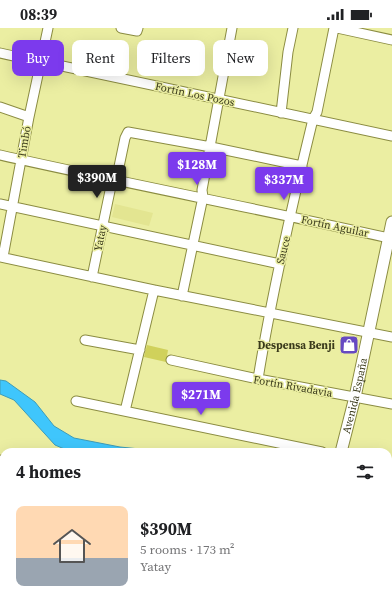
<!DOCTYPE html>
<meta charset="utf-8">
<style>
body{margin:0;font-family:"Source Serif 4",serif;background:#f2f2f2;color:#202124;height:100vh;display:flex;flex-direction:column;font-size:15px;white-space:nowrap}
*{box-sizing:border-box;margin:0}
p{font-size:13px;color:#757577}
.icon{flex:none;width:22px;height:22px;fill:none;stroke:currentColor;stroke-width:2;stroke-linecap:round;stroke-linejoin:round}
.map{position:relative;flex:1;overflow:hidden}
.sheet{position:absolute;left:0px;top:420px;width:392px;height:156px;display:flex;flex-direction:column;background:#fff;border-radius:12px 12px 0 0;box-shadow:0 4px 16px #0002}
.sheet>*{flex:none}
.banner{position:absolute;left:12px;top:12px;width:368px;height:36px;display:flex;gap:8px}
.price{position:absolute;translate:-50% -34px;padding:0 9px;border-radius:4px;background:#7c3aed;color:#fff;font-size:13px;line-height:26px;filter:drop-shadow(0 1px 2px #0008)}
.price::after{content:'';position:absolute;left:50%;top:24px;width:12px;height:9px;margin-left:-6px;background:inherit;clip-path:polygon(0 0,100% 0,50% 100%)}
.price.current{background:#222;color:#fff}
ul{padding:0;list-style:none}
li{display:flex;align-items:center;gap:12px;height:100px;padding:0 16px}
li span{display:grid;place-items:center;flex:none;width:112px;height:80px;border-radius:8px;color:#555}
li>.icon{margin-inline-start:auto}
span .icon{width:48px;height:48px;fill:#fffc;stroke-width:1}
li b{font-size:17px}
h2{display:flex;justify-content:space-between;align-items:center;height:48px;padding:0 16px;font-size:17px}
.tag{padding:0 14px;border-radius:8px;background:#fff;box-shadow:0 4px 16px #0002;font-size:14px;line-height:36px}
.tag.current{background:#7c3aed;color:#fff}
.status{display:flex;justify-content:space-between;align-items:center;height:28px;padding:0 20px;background:#fff;direction:ltr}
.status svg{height:11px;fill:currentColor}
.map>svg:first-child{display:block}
.built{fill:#e3e591}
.green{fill:#d0d15b}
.water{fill:#3fc6fc;stroke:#3e9cb8}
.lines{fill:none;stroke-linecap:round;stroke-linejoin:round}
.minor-casing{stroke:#8b8c42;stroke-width:11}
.major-casing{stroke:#8b8c42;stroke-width:13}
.minor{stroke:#fff;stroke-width:9}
.major{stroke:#fff;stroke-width:11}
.labels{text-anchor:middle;stroke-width:3;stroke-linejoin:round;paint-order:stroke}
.street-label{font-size:11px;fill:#3a3a1b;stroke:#ebeea2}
.poi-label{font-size:11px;font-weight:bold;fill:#3a3a1b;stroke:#ebeea2;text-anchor:end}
</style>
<div class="status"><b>08:39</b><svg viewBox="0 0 49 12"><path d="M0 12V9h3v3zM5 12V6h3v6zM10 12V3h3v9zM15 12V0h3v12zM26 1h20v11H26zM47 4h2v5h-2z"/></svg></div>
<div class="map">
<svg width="392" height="576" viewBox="0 0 392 576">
<rect width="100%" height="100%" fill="#ebeea2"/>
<path class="built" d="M 115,176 L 153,185 L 149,198 L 112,189 Z"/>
<path class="green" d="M 147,317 L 168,322 L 166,334 L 144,329 Z"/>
<path class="water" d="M 0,352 L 6,353 L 35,374 L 54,398 L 74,410 L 120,419 L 170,424 L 69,423 L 55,417 L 14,372 L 0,366 Z
M 108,572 L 160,572 L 162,576 L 111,576 Z"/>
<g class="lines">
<defs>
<path id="minor" d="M 121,0 L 137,3 L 138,0
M 337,0 L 392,12
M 0,25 L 36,33 L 42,31 L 48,35 L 392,108
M 0,79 L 29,89
M 281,85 L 288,24 L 293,0
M 0,127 C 129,156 259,181 389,210
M 0,176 L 280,236
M 0,229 L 154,262 L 392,309
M 3,229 L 29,89 L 48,0
M 92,249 L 111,158 L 116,153 L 125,110 L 128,104 L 211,119 L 302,138
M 182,268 L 203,169 L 202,162 L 232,0
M 85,312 L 140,322
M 171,332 L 258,351 L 392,376
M 258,351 C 272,264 292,177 313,91 L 317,84 L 334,0
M 76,373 L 322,424
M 125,383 L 154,262
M 0,432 L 4,433
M 0,487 L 4,488
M 0,543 L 4,544
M 23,576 L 24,572
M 369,576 L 370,572"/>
<g id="major">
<path id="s1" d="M 341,424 L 355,369 L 392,194"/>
<path d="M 312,576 L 313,572"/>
</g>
</defs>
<use href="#minor" class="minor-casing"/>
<use href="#major" class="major-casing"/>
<use href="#minor" class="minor"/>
<use href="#major" class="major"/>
</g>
<defs>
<symbol id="shop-square" viewBox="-11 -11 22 22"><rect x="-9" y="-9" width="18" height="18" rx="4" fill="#6649c2" stroke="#ebeea2"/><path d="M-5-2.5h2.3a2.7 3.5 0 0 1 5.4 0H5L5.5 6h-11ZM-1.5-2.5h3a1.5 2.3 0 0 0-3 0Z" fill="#fff"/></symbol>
</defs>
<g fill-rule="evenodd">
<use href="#shop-square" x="338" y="306" width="22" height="22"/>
</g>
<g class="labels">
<g class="street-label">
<text transform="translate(195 66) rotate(12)" y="4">Fortín Los Pozos</text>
<text transform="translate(24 114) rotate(-80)" y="4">Timbó</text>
<text transform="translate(335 198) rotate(12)" y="4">Fortín Aguilar</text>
<text transform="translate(100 210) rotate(-78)" y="4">Yatay</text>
<text transform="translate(283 222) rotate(-76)" y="4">Sauce</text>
<text transform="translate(293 358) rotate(10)" y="4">Fortín Rivadavia</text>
<text dy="4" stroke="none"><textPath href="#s1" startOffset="58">Avenida España</textPath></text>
</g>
<g class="poi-label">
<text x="335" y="321">Despensa Benji</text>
</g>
</g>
</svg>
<b class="price" style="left:197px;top:158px">$128M</b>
<b class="price current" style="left:97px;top:171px">$390M</b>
<b class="price" style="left:284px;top:173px">$337M</b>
<b class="price" style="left:201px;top:388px">$271M</b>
<div class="banner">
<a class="tag current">Buy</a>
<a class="tag">Rent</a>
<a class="tag">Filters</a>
<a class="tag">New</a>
</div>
<section class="sheet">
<h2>4 homes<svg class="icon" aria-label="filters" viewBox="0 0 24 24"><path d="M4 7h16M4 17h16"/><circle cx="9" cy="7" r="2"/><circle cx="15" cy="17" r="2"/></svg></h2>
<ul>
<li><span style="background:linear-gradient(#ffd9b3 65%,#9aa5b1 0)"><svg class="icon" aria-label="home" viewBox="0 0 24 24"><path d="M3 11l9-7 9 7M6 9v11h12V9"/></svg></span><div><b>$390M</b><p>5 rooms · 173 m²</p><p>Yatay</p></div></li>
</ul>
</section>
</div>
